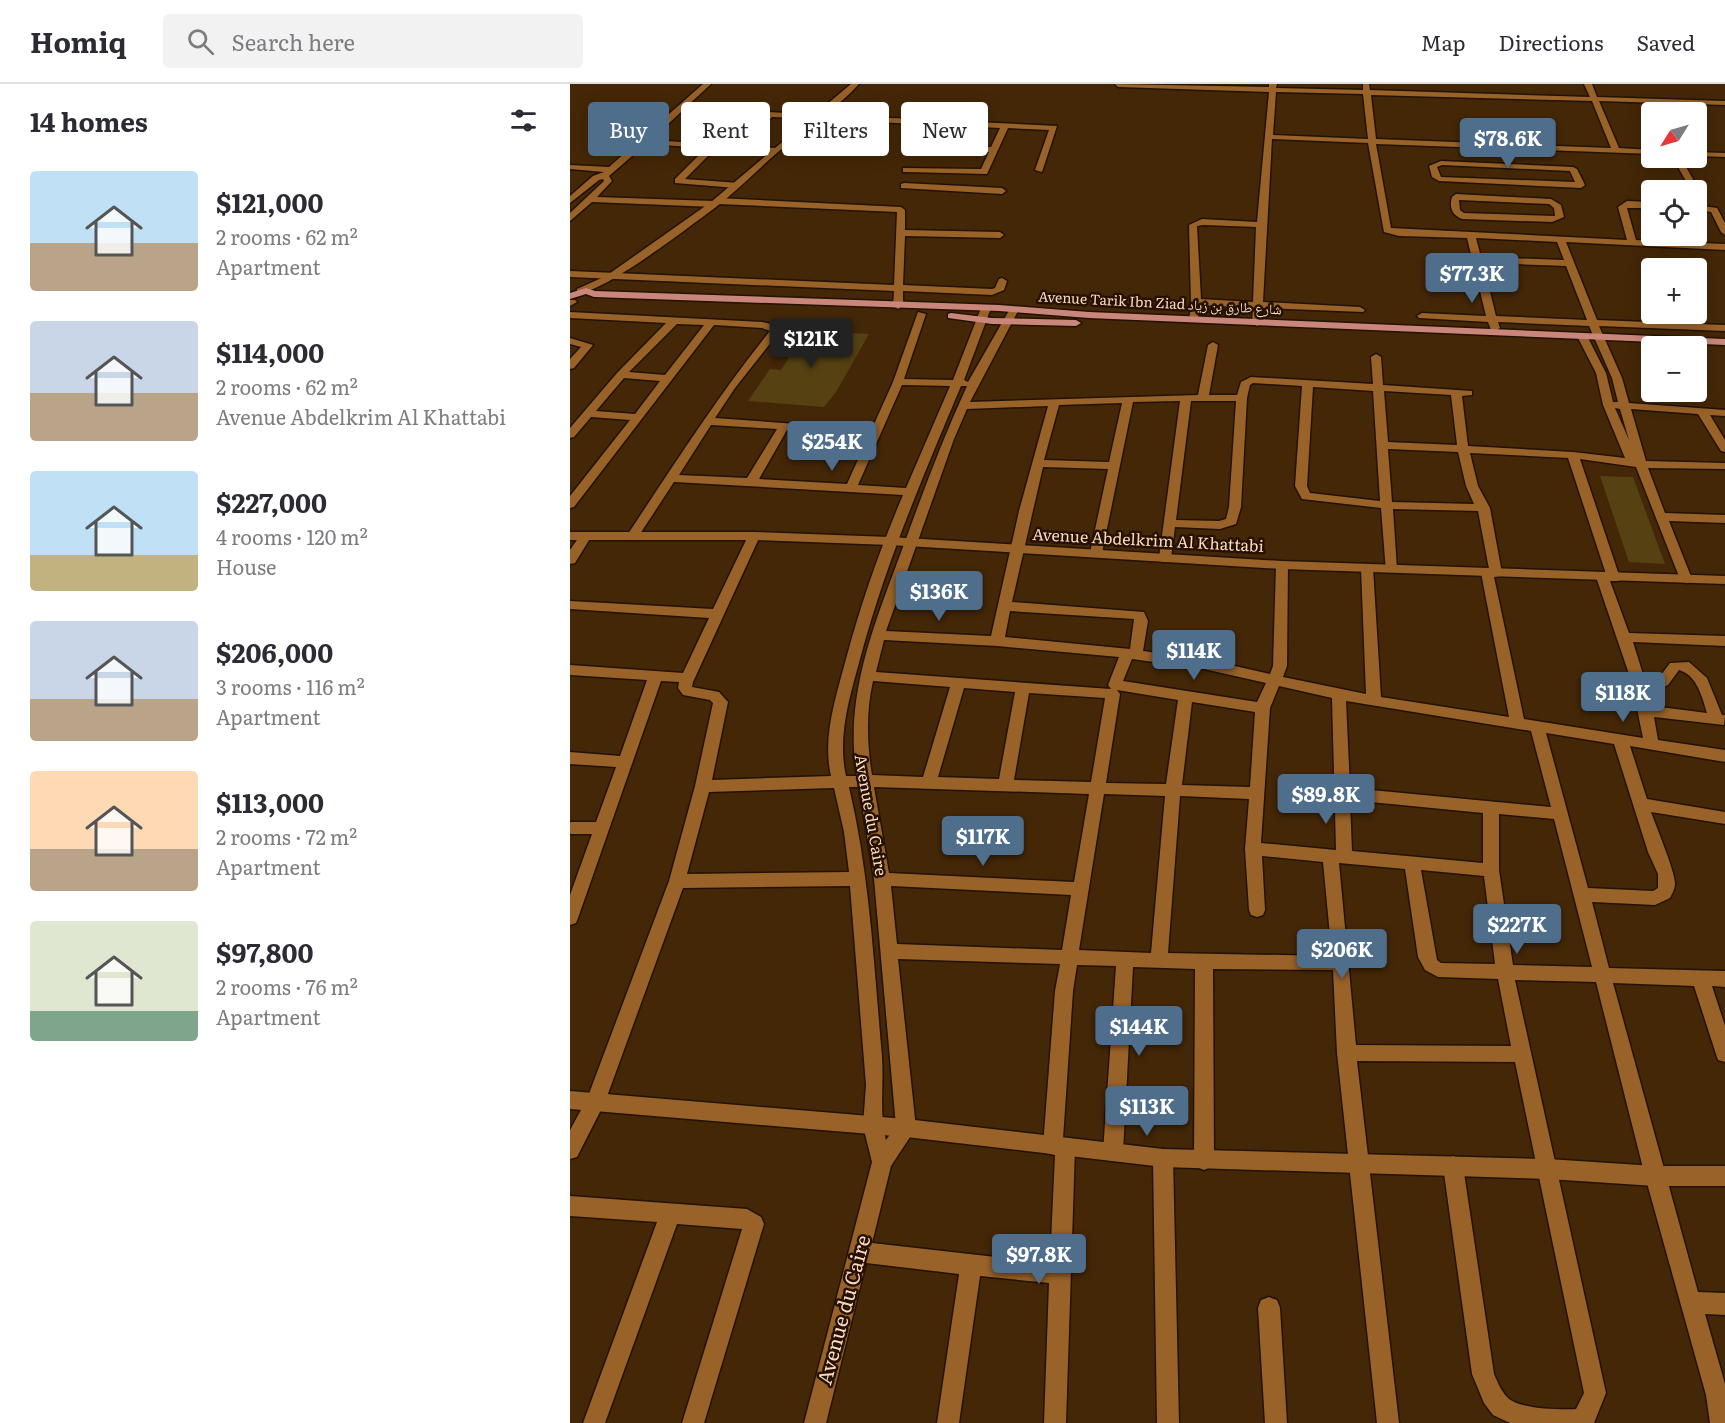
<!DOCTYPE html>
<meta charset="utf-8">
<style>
body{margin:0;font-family:Literata,"Noto Naskh Arabic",serif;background:#f2f2f3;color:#2b2b33;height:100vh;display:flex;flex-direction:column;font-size:22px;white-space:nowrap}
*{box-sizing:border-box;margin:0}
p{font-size:20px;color:#7c7c81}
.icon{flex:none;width:33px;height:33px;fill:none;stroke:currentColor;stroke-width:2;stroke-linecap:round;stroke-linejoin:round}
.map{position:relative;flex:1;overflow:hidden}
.drawer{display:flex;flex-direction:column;background:#fff;width:570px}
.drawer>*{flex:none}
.banner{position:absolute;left:18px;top:18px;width:570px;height:54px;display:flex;gap:12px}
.needle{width:39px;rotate:233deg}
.tools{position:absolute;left:1071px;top:18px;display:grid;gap:12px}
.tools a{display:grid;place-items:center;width:66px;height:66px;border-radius:6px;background:#fff;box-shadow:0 3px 15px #0003;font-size:30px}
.price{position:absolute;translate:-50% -51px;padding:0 14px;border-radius:6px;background:#4e6e8c;color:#fff;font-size:20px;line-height:39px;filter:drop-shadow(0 2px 3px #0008)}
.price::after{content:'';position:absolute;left:50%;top:36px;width:18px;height:14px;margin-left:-9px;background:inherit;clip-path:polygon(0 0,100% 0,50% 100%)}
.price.on{background:#222;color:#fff}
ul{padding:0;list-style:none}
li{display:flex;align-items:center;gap:18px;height:150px;padding:0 30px}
li span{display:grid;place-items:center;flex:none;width:168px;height:120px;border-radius:6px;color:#555}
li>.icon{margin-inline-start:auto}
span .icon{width:72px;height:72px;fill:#fffc;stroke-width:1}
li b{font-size:26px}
h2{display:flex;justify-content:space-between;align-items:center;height:72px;padding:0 30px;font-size:26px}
.tag{padding:0 21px;border-radius:6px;background:#fff;box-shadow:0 3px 15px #0003;font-size:21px;line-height:54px}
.tag.on{background:#4e6e8c;color:#fff}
header{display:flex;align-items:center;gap:36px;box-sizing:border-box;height:84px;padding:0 30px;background:#fff;border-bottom:2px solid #e1e1e2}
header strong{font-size:28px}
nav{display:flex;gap:33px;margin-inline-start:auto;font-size:21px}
.search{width:420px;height:54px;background:#f2f2f3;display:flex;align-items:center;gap:15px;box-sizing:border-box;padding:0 21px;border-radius:6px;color:#7c7c81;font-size:22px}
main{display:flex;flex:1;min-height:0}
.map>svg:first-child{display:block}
.building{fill:#564112}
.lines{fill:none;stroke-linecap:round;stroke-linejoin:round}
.minor-casing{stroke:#231202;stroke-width:3}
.tertiary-casing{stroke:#231202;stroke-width:3}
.secondary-casing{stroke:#231202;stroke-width:3}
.primary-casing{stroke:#231202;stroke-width:3}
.minor{fill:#996228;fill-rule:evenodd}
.tertiary{fill:#996228;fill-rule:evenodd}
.secondary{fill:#996228;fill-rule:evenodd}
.primary{fill:#ca867a;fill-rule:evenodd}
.labels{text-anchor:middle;stroke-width:5;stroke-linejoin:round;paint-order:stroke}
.far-street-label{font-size:14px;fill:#fadbbf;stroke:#261100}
.street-label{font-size:16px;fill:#fadbbf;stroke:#261100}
.near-street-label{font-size:20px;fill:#fadbbf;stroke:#261100}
</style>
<header>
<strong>Homiq</strong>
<div class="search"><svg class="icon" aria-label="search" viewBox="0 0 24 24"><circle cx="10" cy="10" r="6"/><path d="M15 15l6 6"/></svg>Search here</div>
<nav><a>Map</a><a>Directions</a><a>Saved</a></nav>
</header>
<main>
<section class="drawer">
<h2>14 homes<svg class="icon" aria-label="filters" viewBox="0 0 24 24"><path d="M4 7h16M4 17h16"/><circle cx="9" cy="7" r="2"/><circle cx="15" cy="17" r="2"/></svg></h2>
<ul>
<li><span style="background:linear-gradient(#bfe0f5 60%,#b9a48a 0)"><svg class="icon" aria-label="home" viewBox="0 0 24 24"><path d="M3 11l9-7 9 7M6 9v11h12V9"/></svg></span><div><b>$121,000</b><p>2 rooms · 62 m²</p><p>Apartment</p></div></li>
<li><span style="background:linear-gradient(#c9d6e8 60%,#b9a48a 0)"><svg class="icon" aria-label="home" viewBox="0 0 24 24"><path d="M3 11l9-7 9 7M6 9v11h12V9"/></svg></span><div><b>$114,000</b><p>2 rooms · 62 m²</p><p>Avenue Abdelkrim Al Khattabi</p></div></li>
<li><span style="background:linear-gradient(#bfe0f5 70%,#c2b280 0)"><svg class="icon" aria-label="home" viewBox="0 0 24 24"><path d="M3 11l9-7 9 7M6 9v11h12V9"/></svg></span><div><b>$227,000</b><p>4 rooms · 120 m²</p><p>House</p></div></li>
<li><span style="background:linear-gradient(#c9d6e8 65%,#b9a48a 0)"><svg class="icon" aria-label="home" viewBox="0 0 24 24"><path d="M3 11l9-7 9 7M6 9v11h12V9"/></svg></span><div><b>$206,000</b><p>3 rooms · 116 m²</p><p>Apartment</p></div></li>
<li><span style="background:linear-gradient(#ffd9b3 65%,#b9a48a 0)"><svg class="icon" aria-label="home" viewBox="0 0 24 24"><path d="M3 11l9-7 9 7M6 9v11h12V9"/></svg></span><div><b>$113,000</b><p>2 rooms · 72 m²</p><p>Apartment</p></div></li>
<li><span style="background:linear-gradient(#dfe7d0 75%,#7fa58c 0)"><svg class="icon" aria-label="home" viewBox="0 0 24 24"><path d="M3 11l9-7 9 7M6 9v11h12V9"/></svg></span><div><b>$97,800</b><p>2 rooms · 76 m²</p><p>Apartment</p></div></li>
</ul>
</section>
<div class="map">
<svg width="1155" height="1339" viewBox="0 0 1155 1339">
<rect width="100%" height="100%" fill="#442707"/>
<path class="building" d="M 229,246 L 299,250 L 266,308 L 254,323 L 178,317 L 200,285 L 211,286 L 227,261 L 221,260 Z
M 1030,392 L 1063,393 L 1095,480 L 1059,478 Z"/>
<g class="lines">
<defs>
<path id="minor" d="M 133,0 L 141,0 L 115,24 L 487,42 L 472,88 L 465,86 L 479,46 L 438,44 L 417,90 L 336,88 L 333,88 L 333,84 L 411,85 L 419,68 L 382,66 L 378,64 L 382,62 L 421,63 L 430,44 L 202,33 L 185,49 L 181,47 L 194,32 L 150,30 L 130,45 L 126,43 L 127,41 L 141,30 L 111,28 L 81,56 L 206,64 L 210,66 L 206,68 L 145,65 L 115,95 L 169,99 L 169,103 L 166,104 L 105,99 L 105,95 L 136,64 L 76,60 L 39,92 L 42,97 L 27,113 L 144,117 L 148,114 L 331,123 L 335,126 L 335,146 L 430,148 L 434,151 L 430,154 L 335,152 L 333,201 L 422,205 L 425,204 L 429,195 L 432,194 L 437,197 L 434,206 L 422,211 L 333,207 L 333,222 L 328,225 L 323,222 L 324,207 L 0,193 L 0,187 L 324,201 L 327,128 L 148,120 L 144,123 L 22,118 L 0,137 L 0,129 L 34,97 L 33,95 L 29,96 L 0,119 L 0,112 L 23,92 L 34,88 L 0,85 L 0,81 L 39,83 Z
M 545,0 L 699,3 L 699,0 L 707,0 L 706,4 L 793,6 L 793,0 L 799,0 L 800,6 L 1020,13 L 1014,0 L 1022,0 L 1027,13 L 1155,17 L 1155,21 L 1029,17 L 1049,64 L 1082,66 L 1082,70 L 806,60 L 821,144 L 1057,156 L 1048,123 L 1057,117 L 1082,118 L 1082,124 L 1057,124 L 1066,156 L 1155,160 L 1155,166 L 996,158 L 1027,236 L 1155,241 L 1155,247 L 1029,242 L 1052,294 L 1059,319 L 1155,326 L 1155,332 L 1140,331 L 1155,356 L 1155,368 L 1151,367 L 1128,330 L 1061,325 L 1076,377 L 1155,379 L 1155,385 L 1078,384 L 1095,429 L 1155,431 L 1155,439 L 1099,437 L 1122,495 L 1121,498 L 1116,499 L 1110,495 L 1066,383 L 1010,375 L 1050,494 L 1049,497 L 1040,497 L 1059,549 L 1155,552 L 1155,562 L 1063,558 L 1076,600 L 1088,595 L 1100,579 L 1119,578 L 1137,594 L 1152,631 L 1155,631 L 1154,641 L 1084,633 L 1088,656 L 1155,666 L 1155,678 L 1060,662 L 1077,715 L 1155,728 L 1155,740 L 1081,728 C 1086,742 1106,790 1105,800 C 1105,805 1102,810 1100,814 L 1085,821 L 1022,818 L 1039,884 L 1155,887 L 1155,903 L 1142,902 L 1155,942 L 1155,978 L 1148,976 L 1146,970 L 1124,902 L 1043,899 L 1128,1208 L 1155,1209 L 1155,1231 L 1135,1230 L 1155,1300 L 1155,1339 L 1140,1339 L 1136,1311 L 1075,1092 L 1026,898 L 945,896 L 1036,1309 L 1024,1339 L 940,1339 L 923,1331 L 914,1319 L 902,1290 L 873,1082 L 876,1075 L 883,1072 L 890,1075 L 893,1082 L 924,1290 C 928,1299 932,1309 939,1315 C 952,1325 990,1326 1006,1325 L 1014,1309 L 945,978 L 787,977 L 829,1339 L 807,1339 L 767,969 L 763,886 L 643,885 L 644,1076 L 641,1083 L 634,1086 L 627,1083 L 624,1076 L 625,885 L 563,883 L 553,1068 L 550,1075 L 543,1077 L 536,1075 L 533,1068 L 546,882 L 507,881 L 503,907 L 493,1055 L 502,1057 L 505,1064 L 496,1339 L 474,1339 L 479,1199 L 410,1192 L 389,1339 L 367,1339 L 389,1190 L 296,1179 L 256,1339 L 234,1339 L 302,1078 L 293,1042 L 296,1001 L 280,802 L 113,804 L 35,1018 L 7,1073 L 0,1075 L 0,1046 L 17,1015 L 99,797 L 125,702 L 143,619 L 140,616 L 113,611 L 108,604 L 109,598 L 91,597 L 8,834 L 6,839 L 0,841 L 0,811 L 22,750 L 0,750 L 0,738 L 26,738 L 46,683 L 0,680 L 0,668 L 50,672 L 77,596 L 0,591 L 0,581 L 113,589 L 139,534 L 0,525 L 0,517 L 143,525 L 178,452 L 184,448 L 188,449 L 190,452 L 123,598 L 122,603 L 149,608 L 158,618 L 142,696 L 261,692 C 252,653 266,613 276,575 C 291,519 310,465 333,411 L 104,398 L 66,456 L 58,456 L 56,453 C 103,382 147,313 200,247 L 192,244 L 144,241 L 4,423 L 0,424 L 0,412 L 60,336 L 21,333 L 4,353 L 0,354 L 0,344 L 47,289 L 96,239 L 0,234 L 0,228 L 192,238 L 206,241 L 210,247 L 165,304 L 145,334 L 240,341 L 246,344 L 240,347 L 217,346 L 189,395 L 277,400 L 323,298 L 348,228 L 356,230 L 334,295 L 383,296 L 411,224 L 416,221 L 421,224 L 394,296 L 398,298 L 441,223 L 449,225 L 400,318 L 628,311 L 638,261 L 643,258 L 648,261 L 639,311 L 667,311 L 671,298 L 681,293 L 803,300 L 801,273 L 806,270 L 811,273 L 813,301 L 902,307 L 902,311 L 892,312 L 898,362 L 1003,368 L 1055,374 L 1033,321 L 1026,289 L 1007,252 L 1012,249 L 1017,252 L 1036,289 L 1043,318 L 1048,318 L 1042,294 L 1019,242 L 928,238 L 930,244 L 925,247 L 921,246 L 918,238 L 849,234 L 847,232 L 852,229 L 916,232 L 897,154 L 829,152 L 814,148 L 798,59 L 702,55 L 693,218 L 790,223 L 795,226 L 793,228 L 692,224 L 692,239 L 687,242 L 682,239 L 683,224 L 630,221 L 628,236 L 619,238 L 621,218 L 619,141 L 632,135 L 687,138 L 699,8 L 548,3 ZM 706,8 L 793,10 L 798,55 L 703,51 ZM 801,11 L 1022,17 L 1041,64 L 806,55 ZM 633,141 L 686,143 L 683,218 L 631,215 L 627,142 ZM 906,154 L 987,158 L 994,176 L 911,173 ZM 913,179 L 996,182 L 1017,236 L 926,232 ZM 107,240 L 134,241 L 95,291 L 59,288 ZM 54,294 L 90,297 L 65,330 L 26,327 ZM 683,299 L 732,302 L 725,402 L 732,415 L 811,424 L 816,488 L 826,488 L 827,485 L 823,425 L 908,427 L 919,485 L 912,486 L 911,489 L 939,633 L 811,613 L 803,484 L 797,480 L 791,484 L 796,610 L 713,593 L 717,582 L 718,481 L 717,478 L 707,478 L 706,481 L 703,582 L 700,590 L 634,575 L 573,567 L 578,537 L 574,528 L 442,518 L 473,383 L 538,385 L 520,469 L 526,473 L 532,469 L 563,318 L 610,317 L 589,474 L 591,477 L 595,478 L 601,474 L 605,443 L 650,445 L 666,440 L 671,423 L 677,314 L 680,301 ZM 332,301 L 380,302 L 336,404 L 288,401 ZM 391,302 L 397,302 C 373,354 353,408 333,463 C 306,537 273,611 287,692 L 276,692 C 267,653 280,612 290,575 C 315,481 353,392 391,302 ZM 743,303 L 803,307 L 810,417 L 740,409 L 737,402 ZM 814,307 L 881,311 L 887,361 L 818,358 ZM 621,317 L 666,317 L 659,423 L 656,435 L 649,437 L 606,436 ZM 552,319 L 539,378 L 474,376 L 489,321 ZM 478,322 L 449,427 L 421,552 L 316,547 L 384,355 L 397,325 ZM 1045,324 L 1050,325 L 1059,356 ZM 141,341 L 207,345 L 177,394 L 109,391 ZM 818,365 L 888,368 L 896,402 L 904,420 L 822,418 ZM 900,369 L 998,374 L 1036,490 L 1027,490 L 1026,493 L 1061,596 L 1073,654 L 954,635 L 924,493 L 931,492 L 932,489 L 920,424 L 908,402 ZM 440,527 L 564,535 L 560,565 L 435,553 ZM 314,556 L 427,562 L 549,573 L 538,601 L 541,605 L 306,588 ZM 562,575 L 634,585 L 696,599 L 687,618 L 553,597 ZM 1109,586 C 1127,591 1132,613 1137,629 L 1082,622 L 1079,611 L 1098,601 ZM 303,597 L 380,603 L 353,693 L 302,691 C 297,661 296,627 303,597 ZM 709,602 L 762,614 L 766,766 L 691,759 L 700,624 ZM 394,604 L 445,608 L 429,695 L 368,693 ZM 547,606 L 608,616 L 596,700 L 536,699 L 550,610 ZM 459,609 L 535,614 L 521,698 L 444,696 ZM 776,617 L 961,647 L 981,723 L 780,704 ZM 622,618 L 685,628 L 680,703 L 612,701 ZM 976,649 L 1044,660 L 1078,768 L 1088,790 L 1088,804 L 1083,807 L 1018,804 ZM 279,703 L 289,703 L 304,795 L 326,1042 L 316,1056 C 309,1030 314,1000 312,973 C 304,883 300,792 279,703 ZM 304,703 L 519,710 L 504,798 L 319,789 ZM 264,704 L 274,748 L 279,788 L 117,790 L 139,708 ZM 534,710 L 595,712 L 581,869 L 509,866 ZM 610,712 L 679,715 L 675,765 L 679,826 L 681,831 L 687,833 L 693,831 L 695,826 L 692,772 L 753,778 L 762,872 L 598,869 ZM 780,716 L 913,729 L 913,779 L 782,767 ZM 929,730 L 984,735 L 1022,883 L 943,881 L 929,786 ZM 769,779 L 835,785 L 848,873 L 855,886 L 868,893 L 928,895 L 941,962 L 786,961 ZM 851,786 L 914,792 L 925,880 L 871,879 L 867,876 ZM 321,802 L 501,811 L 492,866 L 327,860 ZM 328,875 L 490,880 L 485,907 L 473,1062 L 476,1069 L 485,1071 L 480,1179 L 302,1159 L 321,1082 L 346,1044 Z
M 1126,68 L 1155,69 L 1155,73 L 1126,72 Z
M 1103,74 L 1111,74 L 1129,106 L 1128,108 L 1121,106 Z
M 871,77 L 1003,83 L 1007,85 L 1015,101 L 1011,104 L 869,97 L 862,93 L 859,82 ZM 872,81 L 1000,87 L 1005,98 L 871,93 L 867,83 Z
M 334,99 L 432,104 L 436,107 L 432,110 L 331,104 L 331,100 Z
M 886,110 L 981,115 L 991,121 L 994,133 L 982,138 L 892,135 C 882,131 879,123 882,113 ZM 889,116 L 979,120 L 984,124 L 985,132 L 894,129 L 890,126 Z
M 1126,121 L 1147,124 L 1155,139 L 1155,151 L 1151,148 L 1141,128 L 1126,126 Z
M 0,216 L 5,216 L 7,218 L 0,222 Z
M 0,254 L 23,261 L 4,284 L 0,285 L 0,275 L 11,263 L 0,260 Z
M 15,449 L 21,453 L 5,479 L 0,480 L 0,466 L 11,450 Z
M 593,1065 L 600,1067 L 603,1074 L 609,1339 L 587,1339 L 583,1074 L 586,1067 Z
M 0,1112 L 177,1125 L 191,1133 L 194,1140 L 134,1339 L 112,1339 L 172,1145 L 107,1140 L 35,1339 L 13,1339 L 87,1138 L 0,1132 Z
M 699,1213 L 707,1216 L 710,1224 L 717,1339 L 695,1339 L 688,1224 L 691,1216 Z"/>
<path id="tertiary" d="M 0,1007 L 336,1035 L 593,1065 L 978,1075 L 1085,1082 L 1155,1082 L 1155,1102 L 1085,1102 L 978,1095 L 593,1083 L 336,1053 L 0,1025 Z"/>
<path id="secondary" d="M 281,0 L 289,0 C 265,26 235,46 208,68 C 187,86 168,106 146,123 C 123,140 30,212 7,209 L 7,205 L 36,192 L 141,118 Z
M 0,448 L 184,448 L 320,453 L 712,477 L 1155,492 L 1155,500 L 712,485 L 320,461 L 184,456 L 0,456 Z"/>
<path id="primary" d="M 16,204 L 25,207 L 429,221 L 519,228 L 1155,255 L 1155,261 L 519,234 L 429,227 L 24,213 L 16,210 L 0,215 L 0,209 Z
M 381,229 L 422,234 L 506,236 L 511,239 L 506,242 L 422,240 L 378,234 L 378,230 Z"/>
</defs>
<use href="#minor" class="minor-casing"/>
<use href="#tertiary" class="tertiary-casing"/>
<use href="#secondary" class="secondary-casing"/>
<use href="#primary" class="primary-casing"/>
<use href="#minor" class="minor"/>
<use href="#tertiary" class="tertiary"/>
<use href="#secondary" class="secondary"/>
<use href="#primary" class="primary"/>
</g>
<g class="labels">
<g class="far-street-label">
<text transform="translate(590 219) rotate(3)" y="5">Avenue Tarik Ibn Ziad شارع طارق بن زياد</text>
</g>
<g class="street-label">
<text transform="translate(578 456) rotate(3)" y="6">Avenue Abdelkrim Al Khattabi</text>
<text transform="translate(301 731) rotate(80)" y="6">Avenue du Caire</text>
</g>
<g class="near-street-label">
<text transform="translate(274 1226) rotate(-75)" y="7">Avenue du Caire</text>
</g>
</g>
</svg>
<div class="tools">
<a><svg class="needle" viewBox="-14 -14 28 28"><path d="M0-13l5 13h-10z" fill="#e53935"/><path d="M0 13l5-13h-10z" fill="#7c7c81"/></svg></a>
<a><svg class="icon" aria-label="locate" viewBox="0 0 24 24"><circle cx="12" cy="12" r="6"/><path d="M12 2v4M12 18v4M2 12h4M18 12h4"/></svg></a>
<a>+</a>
<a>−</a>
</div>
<b class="price" style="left:938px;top:85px">$78.6K</b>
<b class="price" style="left:902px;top:220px">$77.3K</b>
<b class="price on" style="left:241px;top:285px">$121K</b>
<b class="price" style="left:262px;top:388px">$254K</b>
<b class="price" style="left:369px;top:538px">$136K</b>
<b class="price" style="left:624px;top:597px">$114K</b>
<b class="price" style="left:1053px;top:639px">$118K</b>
<b class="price" style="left:756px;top:741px">$89.8K</b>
<b class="price" style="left:413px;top:783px">$117K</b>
<b class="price" style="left:947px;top:871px">$227K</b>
<b class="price" style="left:772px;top:896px">$206K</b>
<b class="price" style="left:569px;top:973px">$144K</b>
<b class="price" style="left:577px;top:1053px">$113K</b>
<b class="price" style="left:469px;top:1201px">$97.8K</b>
<div class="banner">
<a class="tag on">Buy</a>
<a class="tag">Rent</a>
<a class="tag">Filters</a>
<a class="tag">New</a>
</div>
</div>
</main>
